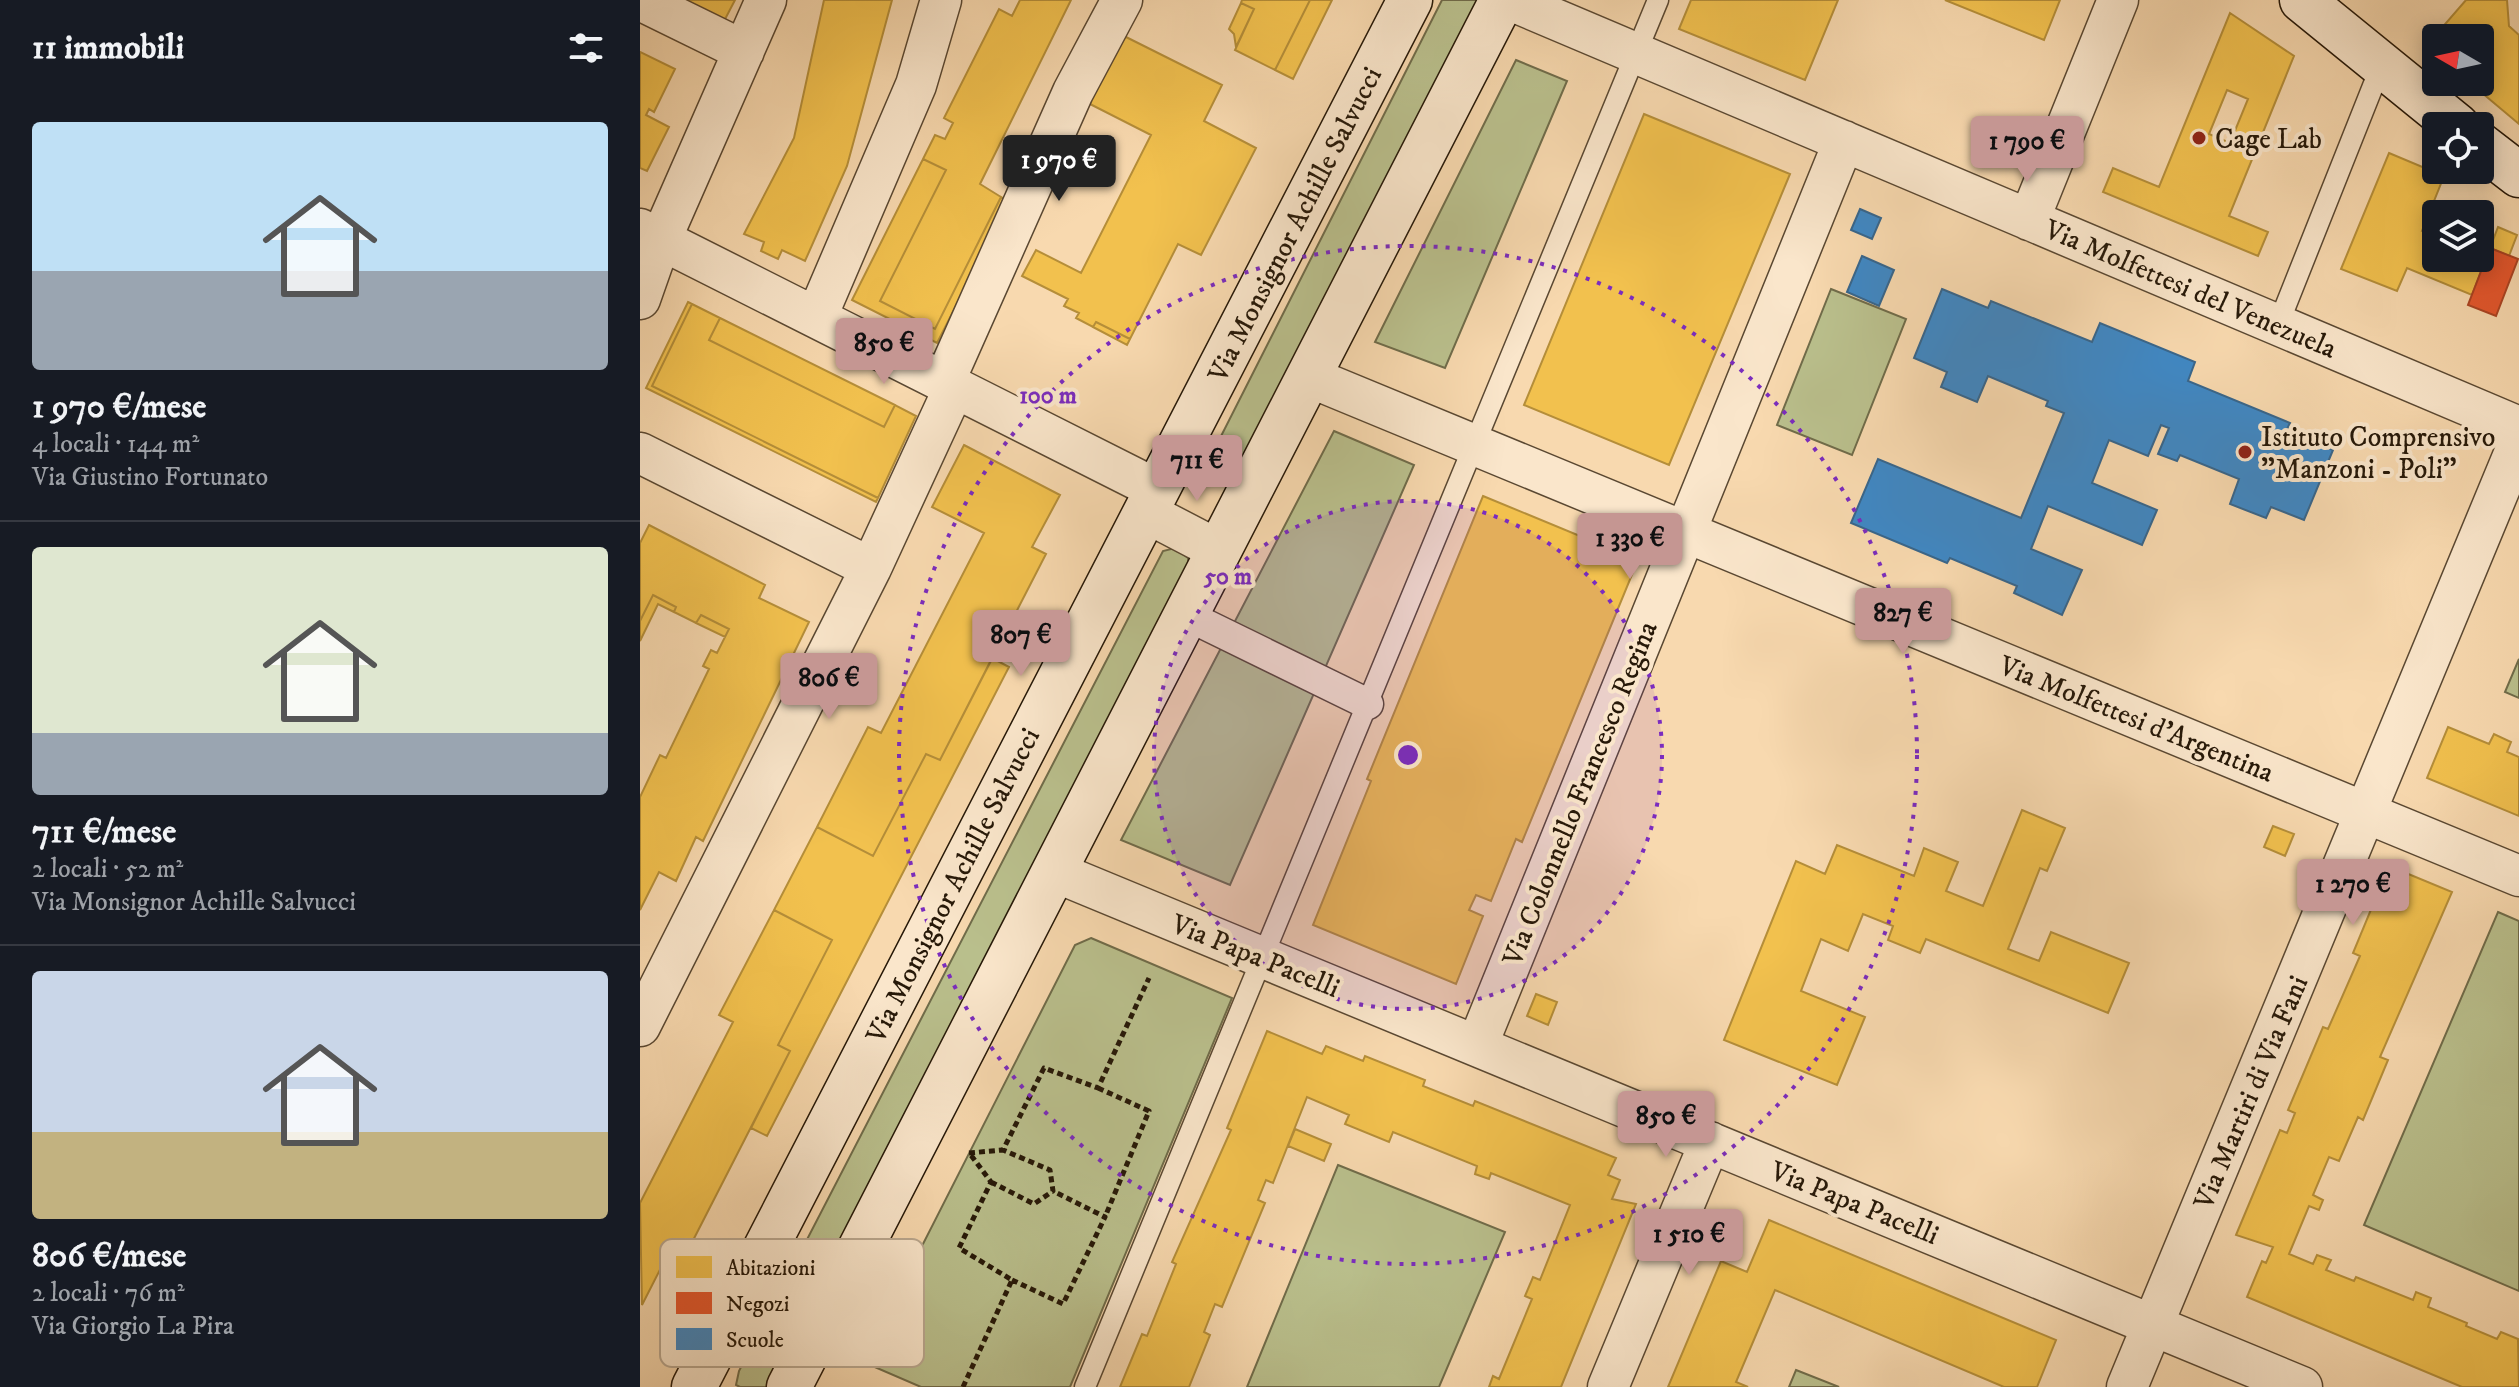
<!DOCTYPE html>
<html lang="it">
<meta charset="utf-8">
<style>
body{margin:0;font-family:"IM FELL DW Pica",serif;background:#242831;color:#f1f3f6;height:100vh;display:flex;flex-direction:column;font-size:30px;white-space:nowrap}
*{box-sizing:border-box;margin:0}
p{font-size:26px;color:#9ea1a6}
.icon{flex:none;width:44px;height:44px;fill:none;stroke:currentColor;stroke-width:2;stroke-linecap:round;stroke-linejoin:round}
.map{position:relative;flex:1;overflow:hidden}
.panel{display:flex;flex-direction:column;background:#171b24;width:640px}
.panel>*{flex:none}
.needle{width:52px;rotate:279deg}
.controls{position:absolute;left:1782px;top:24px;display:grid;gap:16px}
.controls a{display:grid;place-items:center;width:72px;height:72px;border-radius:8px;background:#171b24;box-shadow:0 4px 20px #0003;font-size:40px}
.price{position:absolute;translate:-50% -68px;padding:0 18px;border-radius:8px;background:#c59692;color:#111;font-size:26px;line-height:52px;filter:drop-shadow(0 2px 4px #0008)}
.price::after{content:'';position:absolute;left:50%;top:48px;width:24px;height:18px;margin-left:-12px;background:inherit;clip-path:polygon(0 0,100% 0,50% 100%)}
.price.selected{background:#222;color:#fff}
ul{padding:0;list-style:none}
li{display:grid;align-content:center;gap:16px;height:424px;padding:0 32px}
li+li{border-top:2px solid #363941}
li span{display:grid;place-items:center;height:248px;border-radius:8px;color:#555}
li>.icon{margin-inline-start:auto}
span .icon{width:144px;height:144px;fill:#fffc;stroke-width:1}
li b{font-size:34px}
h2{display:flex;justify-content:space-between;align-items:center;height:96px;padding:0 32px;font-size:34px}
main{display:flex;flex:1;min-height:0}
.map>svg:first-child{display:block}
.green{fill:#bac08d;stroke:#706c4a;stroke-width:2}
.homes{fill:#f2c14e;stroke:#b58e39;stroke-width:2;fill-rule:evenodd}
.shops{fill:#e4572e;stroke:#ab4423;stroke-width:2}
.schools{fill:#3f88c5;stroke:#38668c;stroke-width:2}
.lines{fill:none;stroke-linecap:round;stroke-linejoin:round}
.service-casing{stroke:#5a4832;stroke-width:23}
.pedestrian-casing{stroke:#5a4832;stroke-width:33}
.minor-casing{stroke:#5a4832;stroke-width:43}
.secondary-casing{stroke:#261808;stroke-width:47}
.path{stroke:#261808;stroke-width:5;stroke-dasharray:6 4;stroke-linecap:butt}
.service{stroke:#fae6cb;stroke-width:20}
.pedestrian{stroke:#fae6cb;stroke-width:30}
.minor{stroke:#fae6cb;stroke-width:40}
.secondary{stroke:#fae6cb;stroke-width:44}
.ring{fill:none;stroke:#7b2cbf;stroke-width:4;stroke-dasharray:4 8}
.poi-dot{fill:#8f2418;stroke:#fae6cb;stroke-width:3}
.labels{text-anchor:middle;stroke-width:8;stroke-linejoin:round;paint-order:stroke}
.poi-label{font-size:28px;fill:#261808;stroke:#fae6cb;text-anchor:start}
.street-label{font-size:28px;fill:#261808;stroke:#fae6cb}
.key{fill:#fae6cb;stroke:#baa890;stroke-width:2}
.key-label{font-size:22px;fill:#261808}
.centre{fill:#7b2cbf;stroke:#fae6cb;stroke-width:4}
.ring-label{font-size:24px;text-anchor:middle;font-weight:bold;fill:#7b2cbf;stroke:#fae6cb;stroke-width:8;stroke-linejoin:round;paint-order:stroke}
</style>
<main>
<section class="panel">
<h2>11 immobili<svg class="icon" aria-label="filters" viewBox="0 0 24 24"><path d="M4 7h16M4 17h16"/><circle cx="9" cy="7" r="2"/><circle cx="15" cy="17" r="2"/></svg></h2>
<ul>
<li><span style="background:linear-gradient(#bfe0f5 60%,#9aa5b1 0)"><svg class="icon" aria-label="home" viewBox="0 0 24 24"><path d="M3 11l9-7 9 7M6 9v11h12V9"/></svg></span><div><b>1 970 €/mese</b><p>4 locali · 144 m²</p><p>Via Giustino Fortunato</p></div></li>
<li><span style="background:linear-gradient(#dfe7d0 75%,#9aa5b1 0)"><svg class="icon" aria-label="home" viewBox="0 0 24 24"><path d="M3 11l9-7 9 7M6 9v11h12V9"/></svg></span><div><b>711 €/mese</b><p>2 locali · 52 m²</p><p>Via Monsignor Achille Salvucci</p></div></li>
<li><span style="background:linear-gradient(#c9d6e8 65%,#c2b280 0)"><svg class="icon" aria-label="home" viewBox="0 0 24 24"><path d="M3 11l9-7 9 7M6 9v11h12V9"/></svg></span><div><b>806 €/mese</b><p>2 locali · 76 m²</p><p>Via Giorgio La Pira</p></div></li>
</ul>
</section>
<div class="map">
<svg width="1879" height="1387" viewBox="0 0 1879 1387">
<rect width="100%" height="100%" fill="#f8d9af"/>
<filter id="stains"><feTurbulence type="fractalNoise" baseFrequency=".0025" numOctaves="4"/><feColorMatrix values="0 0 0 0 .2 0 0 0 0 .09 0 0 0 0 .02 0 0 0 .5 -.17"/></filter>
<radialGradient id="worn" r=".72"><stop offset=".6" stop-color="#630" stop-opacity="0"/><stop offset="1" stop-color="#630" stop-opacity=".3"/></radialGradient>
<path class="green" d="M 802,0 L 841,0 L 599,469 L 587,472 L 573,463 L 575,448 Z
M 876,60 L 927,81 L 805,368 L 735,342 Z
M 1191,289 L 1266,319 L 1212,455 L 1137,425 Z
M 694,431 L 774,465 L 590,885 L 481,840 Z
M 535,548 L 548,558 L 549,571 L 129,1387 L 100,1387 L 96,1385 L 99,1371 L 523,551 Z
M 1879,659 L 1879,698 L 1865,692 Z
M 1858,912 L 1879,921 L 1879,1291 L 1724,1225 Z
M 451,938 L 592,998 L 430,1387 L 281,1387 L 223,1362 L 435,945 Z
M 698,1165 L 865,1232 L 799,1387 L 607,1387 Z
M 1156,1370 L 1199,1387 L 1149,1387 Z"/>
<path class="homes" d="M 45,0 L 95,0 L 82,25 Z
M 184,0 L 252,0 L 207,166 L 165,261 L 142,250 L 138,259 L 121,251 L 124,242 L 104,234 L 154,138 Z
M 380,0 L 431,0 L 340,184 L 361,197 L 295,329 L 240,301 L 306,170 L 283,159 L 295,135 L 305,139 L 313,123 L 304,118 L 359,9 L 372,16 Z
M 602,0 L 670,0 L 635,70 L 595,50 L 614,9 L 601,3 Z
M 670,0 L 692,0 L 653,79 L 635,70 Z
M 1051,0 L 1198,0 L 1165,80 L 1039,29 Z
M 1305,0 L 1420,0 L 1404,40 Z
M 1826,0 L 1867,0 L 1869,26 L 1879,35 L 1879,124 L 1829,82 L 1840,82 L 1840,38 L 1796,38 L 1796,54 L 1786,46 Z
M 601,3 L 614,9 L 596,47 L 594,34 L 589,29 Z
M 1590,13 L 1654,56 L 1589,216 L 1628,232 L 1618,256 L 1463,192 L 1473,168 L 1519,187 ZM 1587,90 L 1608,99 L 1590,143 L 1569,134 Z
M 478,33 L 582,85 L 564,121 L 616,148 L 561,255 L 538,244 L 490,339 L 456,322 L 453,327 L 436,318 L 439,313 L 424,306 L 428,299 L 382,276 L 396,250 L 441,273 L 511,135 L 444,101 Z
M 0,52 L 35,69 L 14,112 L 9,109 L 6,115 L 29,127 L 7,171 L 0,168 Z
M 1004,114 L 1150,174 L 1029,465 L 884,405 Z
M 1749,153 L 1804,176 L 1782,231 L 1796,236 L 1796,258 L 1840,258 L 1840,254 L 1847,256 L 1832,295 L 1767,268 L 1757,291 L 1701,269 Z
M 283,159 L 306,170 L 240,301 L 295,329 L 361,197 L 369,202 L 297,343 L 212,300 Z
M 1858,227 L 1877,235 L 1869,256 L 1850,248 Z
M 48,302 L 52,304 L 12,386 L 238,498 L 236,502 L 6,388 Z
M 52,304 L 80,318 L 69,340 L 244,427 L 255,405 L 276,416 L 238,498 L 12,386 Z
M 80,318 L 255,405 L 244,427 L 69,340 Z
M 456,322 L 490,339 L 487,345 L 453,327 Z
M 324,445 L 420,495 L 392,547 L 406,554 L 300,760 L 286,754 L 233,856 L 177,827 L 228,727 L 241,733 L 344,533 L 292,507 Z
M 843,496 L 998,560 L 882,842 L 876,839 L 851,901 L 836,895 L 829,910 L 843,916 L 816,984 L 673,925 L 731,781 L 727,779 Z
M 9,525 L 125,585 L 119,598 L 169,622 L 63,841 L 56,837 L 36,881 L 19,872 L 0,910 L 0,797 L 20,755 L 26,758 L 69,669 L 63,666 L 71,650 L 77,653 L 89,629 L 61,615 L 56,623 L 34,612 L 36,607 L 13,595 L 0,621 L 0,543 Z
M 13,595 L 36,607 L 34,612 L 18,604 L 0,641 L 0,621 Z
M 61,615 L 89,629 L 85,637 L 56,623 Z
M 352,658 L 369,667 L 127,1136 L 111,1128 L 150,1051 L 138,1045 L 192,940 L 134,910 L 177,827 L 233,856 L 286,754 L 300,760 Z
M 1808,727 L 1849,744 L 1854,734 L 1871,742 L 1867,752 L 1879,757 L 1879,816 L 1787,778 Z
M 1382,810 L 1425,828 L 1407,871 L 1400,868 L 1368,949 L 1399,961 L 1411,932 L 1489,963 L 1468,1013 L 1286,939 L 1280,953 L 1248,940 L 1253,926 L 1223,914 L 1208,951 L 1181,939 L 1161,991 L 1225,1017 L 1197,1085 L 1084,1040 L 1156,861 L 1185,874 L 1197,845 L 1274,876 L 1284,848 L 1318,862 L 1306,891 L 1343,906 Z
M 1633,826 L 1654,834 L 1645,856 L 1624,847 Z
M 1749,866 L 1812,892 L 1740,1057 L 1748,1060 L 1723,1120 L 1718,1117 L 1699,1161 L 1689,1157 L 1673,1195 L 1683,1200 L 1679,1210 L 1669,1206 L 1649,1254 L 1673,1264 L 1677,1255 L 1691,1260 L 1686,1270 L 1714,1281 L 1716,1277 L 1773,1300 L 1776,1292 L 1791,1298 L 1788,1307 L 1827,1323 L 1826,1326 L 1857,1339 L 1861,1332 L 1878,1339 L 1879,1387 L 1822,1387 L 1607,1297 L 1622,1261 L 1626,1263 L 1633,1247 L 1596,1235 L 1640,1130 L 1647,1133 L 1655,1113 L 1648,1110 L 1683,1027 L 1688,1029 L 1720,956 L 1713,953 Z
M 134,910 L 192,940 L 138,1045 L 150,1051 L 45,1256 L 31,1248 L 2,1305 L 0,1203 L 93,1022 L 79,1015 Z
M 896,994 L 917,1002 L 908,1025 L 887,1016 Z
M 627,1031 L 682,1054 L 686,1046 L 723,1061 L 725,1056 L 785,1080 L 783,1086 L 833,1106 L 835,1101 L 976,1158 L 968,1175 L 980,1180 L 972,1199 L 996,1204 L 921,1387 L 849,1387 L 853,1376 L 859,1379 L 892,1299 L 885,1296 L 893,1277 L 900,1280 L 930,1205 L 851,1173 L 849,1179 L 835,1174 L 837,1166 L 753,1132 L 749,1142 L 705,1124 L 709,1115 L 667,1097 L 633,1183 L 626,1180 L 618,1200 L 625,1203 L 582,1307 L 575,1304 L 564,1332 L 570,1335 L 549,1387 L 480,1387 L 502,1334 L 507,1336 L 536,1264 L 532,1262 L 591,1130 L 587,1128 Z
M 655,1129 L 691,1144 L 684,1161 L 648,1146 Z
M 1129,1220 L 1416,1340 L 1397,1387 L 1364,1387 L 1135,1290 L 1096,1382 L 1108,1387 L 1028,1387 L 1081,1261 L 1107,1272 Z"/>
<path class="shops" d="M 1850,248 L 1878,259 L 1856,316 L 1828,305 Z"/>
<path class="schools" d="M 1220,209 L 1241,218 L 1232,239 L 1211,230 Z
M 1222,256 L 1254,270 L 1239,306 L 1207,292 Z
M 1302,289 L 1348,308 L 1351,301 L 1452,342 L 1460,323 L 1555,362 L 1548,381 L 1650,423 L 1646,431 L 1693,450 L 1664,520 L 1631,507 L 1626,518 L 1590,504 L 1599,479 L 1540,455 L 1537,461 L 1518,454 L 1529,428 L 1521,425 L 1508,456 L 1469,440 L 1452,483 L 1517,510 L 1502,545 L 1408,506 L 1391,549 L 1442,570 L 1422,615 L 1374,593 L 1377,586 L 1310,558 L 1307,563 L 1211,523 L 1238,459 L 1381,518 L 1424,413 L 1406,406 L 1408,401 L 1348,376 L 1337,402 L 1301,387 L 1307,372 L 1274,358 Z"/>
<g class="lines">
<defs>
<path id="service" d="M 1638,325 L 1741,66
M 445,1387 L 1018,0"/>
<path id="pedestrian" d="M 546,615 L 728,704"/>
<path id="minor" d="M 0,0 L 104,51
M 870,0 L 1879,427
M 1389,220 L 1478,0
M 0,229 L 516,489
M 0,299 L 21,239 L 126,0
M 177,316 L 276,85 L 301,0
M 672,378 L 1879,876
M 305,380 L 433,92 L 482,0
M 0,453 L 231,568
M 505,512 L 580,551
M 413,871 L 1662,1387
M 0,1026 L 231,568 L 315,386
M 837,1046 L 1204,141
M 968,1387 L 1070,1142
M 1487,1387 L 1879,442"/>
<path id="secondary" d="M 1662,0 L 1817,126
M 1840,145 L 1879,175
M 54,1387 L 770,0
M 149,1387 C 386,924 628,464 862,0"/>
</defs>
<use href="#service" class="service-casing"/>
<use href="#pedestrian" class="pedestrian-casing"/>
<use href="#minor" class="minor-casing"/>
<use href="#secondary" class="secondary-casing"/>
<path class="path" d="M 458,1088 L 509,1111 L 465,1217
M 329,1153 L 363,1150 L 404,1068 L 458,1088 L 509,978
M 351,1182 L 394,1204 L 413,1191 L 410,1170 L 363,1150
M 372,1280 L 423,1304 L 465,1217 L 413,1191
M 323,1387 L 372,1280 L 319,1248 L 351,1182 L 330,1154"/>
<use href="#service" class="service"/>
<use href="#pedestrian" class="pedestrian"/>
<use href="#minor" class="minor"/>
<use href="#secondary" class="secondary"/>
</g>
<circle cx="768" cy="755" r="254" fill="#7b2cbf" fill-opacity=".12"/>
<g class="ring">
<circle cx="768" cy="755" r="254"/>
<circle cx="768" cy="755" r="509"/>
</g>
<g class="poi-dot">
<circle cx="1559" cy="138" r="8"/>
<circle cx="1605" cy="452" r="8"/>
</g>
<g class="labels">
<g class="poi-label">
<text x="1575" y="148">Cage Lab</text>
<text x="1621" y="446">Istituto Comprensivo<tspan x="1621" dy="32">"Manzoni - Poli"</tspan></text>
</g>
<g class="street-label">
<text transform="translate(654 224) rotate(-63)" y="10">Via Monsignor Achille Salvucci</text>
<text transform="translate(1551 288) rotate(23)" y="10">Via Molfettesi del Venezuela</text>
<text transform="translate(1497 718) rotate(22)" y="10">Via Molfettesi d'Argentina</text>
<text transform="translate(939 793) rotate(-68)" y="10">Via Colonnello Francesco Regina</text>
<text transform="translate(312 885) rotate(-63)" y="10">Via Monsignor Achille Salvucci</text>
<text transform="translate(616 955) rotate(22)" y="10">Via Papa Pacelli</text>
<text transform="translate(1610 1092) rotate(-67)" y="10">Via Martiri di Via Fani</text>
<text transform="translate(1215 1202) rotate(22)" y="10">Via Papa Pacelli</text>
</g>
</g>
<rect x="20" y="1239" width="264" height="128" rx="12" class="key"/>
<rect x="36" y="1256" width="36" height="22" fill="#f2c14e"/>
<rect x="36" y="1292" width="36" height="22" fill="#e4572e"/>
<rect x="36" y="1328" width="36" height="22" fill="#3f88c5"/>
<g class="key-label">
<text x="86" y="1275">Abitazioni</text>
<text x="86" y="1311">Negozi</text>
<text x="86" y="1347">Scuole</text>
</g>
<circle cx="768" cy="755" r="12" class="centre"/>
<g class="ring-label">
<text x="408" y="403">100 m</text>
<text x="588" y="584">50 m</text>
</g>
<rect width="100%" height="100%" filter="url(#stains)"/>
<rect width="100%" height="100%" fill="url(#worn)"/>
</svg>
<div class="controls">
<a><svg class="needle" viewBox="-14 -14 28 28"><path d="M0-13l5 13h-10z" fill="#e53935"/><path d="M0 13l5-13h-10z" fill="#9ea1a6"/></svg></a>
<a><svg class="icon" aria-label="locate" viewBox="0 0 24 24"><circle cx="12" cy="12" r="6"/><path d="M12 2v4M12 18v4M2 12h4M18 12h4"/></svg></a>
<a><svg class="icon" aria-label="layers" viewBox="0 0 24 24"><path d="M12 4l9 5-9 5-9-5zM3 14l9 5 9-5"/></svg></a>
</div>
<b class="price" style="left:1387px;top:184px">1 790 €</b>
<b class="price selected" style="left:419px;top:203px">1 970 €</b>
<b class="price" style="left:244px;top:386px">850 €</b>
<b class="price" style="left:557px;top:503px">711 €</b>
<b class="price" style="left:990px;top:581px">1 330 €</b>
<b class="price" style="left:1263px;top:656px">827 €</b>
<b class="price" style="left:381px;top:678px">807 €</b>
<b class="price" style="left:189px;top:721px">806 €</b>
<b class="price" style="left:1713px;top:927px">1 270 €</b>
<b class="price" style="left:1026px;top:1159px">850 €</b>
<b class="price" style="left:1049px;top:1277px">1 510 €</b>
</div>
</main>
